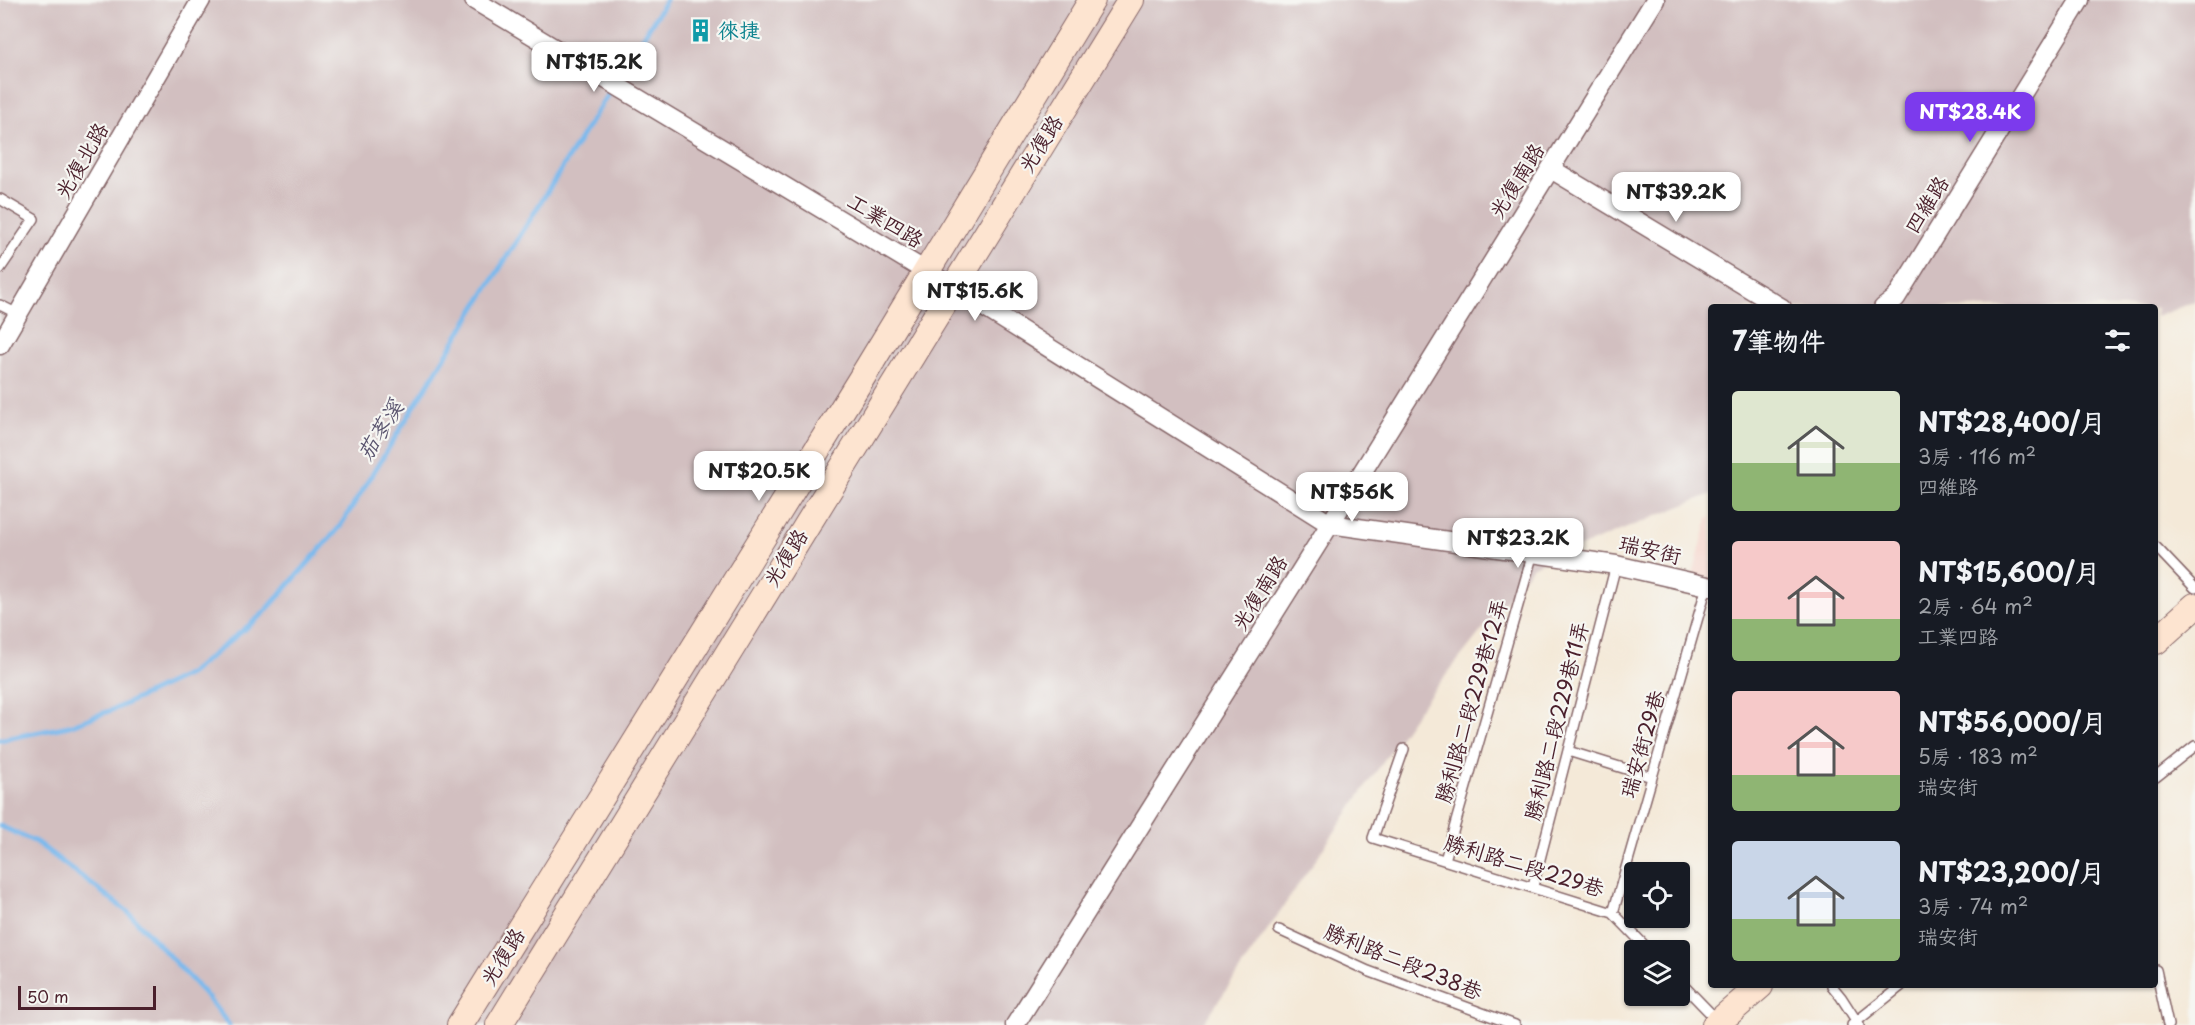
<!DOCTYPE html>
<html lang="zh-TW">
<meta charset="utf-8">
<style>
body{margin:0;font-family:"Playpen Sans","LXGW WenKai TC",sans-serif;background:#242831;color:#f1f3f6;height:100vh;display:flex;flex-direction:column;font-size:22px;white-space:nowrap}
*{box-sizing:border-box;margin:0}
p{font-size:20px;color:#9ea1a6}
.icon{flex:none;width:33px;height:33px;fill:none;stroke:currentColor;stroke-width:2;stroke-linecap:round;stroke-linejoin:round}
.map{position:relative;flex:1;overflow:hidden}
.sheet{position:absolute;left:1708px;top:304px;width:450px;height:684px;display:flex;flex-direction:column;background:#171b24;border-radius:6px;box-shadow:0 2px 4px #0004}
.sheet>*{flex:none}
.controls{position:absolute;left:1624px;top:862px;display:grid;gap:12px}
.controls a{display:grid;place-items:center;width:66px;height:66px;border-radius:6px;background:#171b24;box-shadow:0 2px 4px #0004;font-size:30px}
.scale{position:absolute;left:18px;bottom:15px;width:138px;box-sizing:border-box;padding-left:6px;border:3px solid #4a1f2b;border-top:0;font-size:16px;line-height:21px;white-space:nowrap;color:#4a1f2b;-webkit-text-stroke:4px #f6f6f2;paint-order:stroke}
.price{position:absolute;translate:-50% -51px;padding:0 14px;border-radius:12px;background:#fff;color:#222;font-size:20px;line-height:39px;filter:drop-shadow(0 2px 3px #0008)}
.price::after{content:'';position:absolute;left:50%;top:36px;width:18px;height:14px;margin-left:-9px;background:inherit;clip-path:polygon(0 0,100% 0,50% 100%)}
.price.current{background:#7c3aed;color:#fff}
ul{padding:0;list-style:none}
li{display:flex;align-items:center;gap:18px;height:150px;padding:0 24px}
li span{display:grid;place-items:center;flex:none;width:168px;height:120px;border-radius:6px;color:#555}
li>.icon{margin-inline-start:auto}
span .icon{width:72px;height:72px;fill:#fffc;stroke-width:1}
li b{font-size:26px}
h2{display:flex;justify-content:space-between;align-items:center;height:72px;padding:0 24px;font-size:26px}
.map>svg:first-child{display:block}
.built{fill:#f7d1c7}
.industrial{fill:#d2bfc0}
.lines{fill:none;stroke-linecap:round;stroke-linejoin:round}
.stream{stroke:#7ab9ed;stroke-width:5}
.lane-casing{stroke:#866668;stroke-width:12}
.street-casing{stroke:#866668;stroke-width:21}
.secondary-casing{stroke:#866668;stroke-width:28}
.lane{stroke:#fff;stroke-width:9}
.street{stroke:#fff;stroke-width:18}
.secondary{stroke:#fde4d0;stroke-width:26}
.labels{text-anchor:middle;stroke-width:4.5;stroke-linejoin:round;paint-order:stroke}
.culture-label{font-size:21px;fill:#0d838f;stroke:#f6f6f2;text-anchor:start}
.street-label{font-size:21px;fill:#4a1f2b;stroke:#f6f6f2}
.water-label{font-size:22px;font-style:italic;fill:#5b556f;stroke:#f6f6f2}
</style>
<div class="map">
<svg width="2195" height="1025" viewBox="0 0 2195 1025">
<rect width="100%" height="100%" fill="#f6f6f2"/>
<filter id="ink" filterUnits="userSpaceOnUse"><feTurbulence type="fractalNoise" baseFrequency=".0167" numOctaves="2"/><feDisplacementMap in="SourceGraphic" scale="12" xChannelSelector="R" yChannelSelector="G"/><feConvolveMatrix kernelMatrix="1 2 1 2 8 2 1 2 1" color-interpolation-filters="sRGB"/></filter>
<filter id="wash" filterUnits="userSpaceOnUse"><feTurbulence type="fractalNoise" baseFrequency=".008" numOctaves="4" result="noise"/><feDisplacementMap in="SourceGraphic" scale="24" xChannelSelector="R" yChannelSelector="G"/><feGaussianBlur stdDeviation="1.35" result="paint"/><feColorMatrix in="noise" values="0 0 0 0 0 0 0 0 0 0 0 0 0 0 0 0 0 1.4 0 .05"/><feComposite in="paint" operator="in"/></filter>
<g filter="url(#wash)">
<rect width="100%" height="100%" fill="#f4e9d8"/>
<path class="built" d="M 1711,517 L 1711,579 L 1693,574 L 1708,519 Z"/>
<path class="industrial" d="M 0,0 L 2195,0 L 2195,301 L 2156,317 L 2156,308 L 1712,308 L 1711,494 L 1533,566 L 1419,709 L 1202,1025 L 0,1025 Z"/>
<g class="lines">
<path class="stream" d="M 0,740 L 69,726 L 117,708 L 189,674 L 263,614 L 339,528 L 666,0
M 0,826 L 36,842 L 128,912 L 204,993 L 229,1025"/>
</g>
</g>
<g filter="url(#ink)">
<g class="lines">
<defs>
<path id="lane" d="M 0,199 L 34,219 L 0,269
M 0,305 L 18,314
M 2156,547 L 2195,588
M 1404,749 L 1373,838 L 1613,913 L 1650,951
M 1568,751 L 1652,777
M 2156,777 L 2195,746
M 1445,860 L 1533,553
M 1533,886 L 1616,565
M 1613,913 L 1707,586
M 1279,930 L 1368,971 L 1515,1025
M 2156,970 L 2168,1025
M 1680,982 L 1718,1021
M 1832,986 L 1841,997 L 1859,1025
M 1852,1025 L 1901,986"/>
<path id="street" d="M 474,0 L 952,287 L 1330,524 L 1616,565 L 1712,587
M 1551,169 L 1782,308
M 1883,308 L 1896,298 L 2080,0
M 0,345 L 201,0
M 1015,1025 L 1322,537 L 1655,0"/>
<path id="secondary" d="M 2156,641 L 2195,606
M 460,1025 L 861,379 L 1092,0
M 499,1025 L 1131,0
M 1715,1025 L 1760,986"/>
</defs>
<use href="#lane" class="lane-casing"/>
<use href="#street" class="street-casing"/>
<use href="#secondary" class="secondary-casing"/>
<use href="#lane" class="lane"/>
<use href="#street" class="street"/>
<use href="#secondary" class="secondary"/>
</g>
</g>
<defs>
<symbol id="building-bare" viewBox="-9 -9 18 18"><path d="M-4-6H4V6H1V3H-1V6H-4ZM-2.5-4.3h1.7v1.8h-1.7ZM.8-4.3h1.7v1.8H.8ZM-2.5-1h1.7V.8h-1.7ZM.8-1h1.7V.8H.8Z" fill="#0f9aa8" stroke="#f6f6f2" stroke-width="2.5" paint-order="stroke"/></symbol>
</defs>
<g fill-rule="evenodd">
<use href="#building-bare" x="684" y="14" width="33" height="33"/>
</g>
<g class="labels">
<g class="culture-label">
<text x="718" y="38">徠捷</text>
</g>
<g class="street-label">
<text transform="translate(1041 144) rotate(-58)" y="7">光復路</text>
<text transform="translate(82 161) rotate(-60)" y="7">光復北路</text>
<text transform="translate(1517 181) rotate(-58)" y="7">光復南路</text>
<text transform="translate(1927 205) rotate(-58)" y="7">四維路</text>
<text transform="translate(885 221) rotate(31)" y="7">工業四路</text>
<text transform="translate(1650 550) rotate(13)" y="7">瑞安街</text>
<text transform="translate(786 558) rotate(-58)" y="7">光復路</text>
<text transform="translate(1260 593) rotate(-58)" y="7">光復南路</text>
<text transform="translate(1472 701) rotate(-74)" y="7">勝利路二段229巷12弄</text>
<text transform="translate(1557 721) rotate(-76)" y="7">勝利路二段229巷11弄</text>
<text transform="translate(1643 744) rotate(-74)" y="7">瑞安街29巷</text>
<text transform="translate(1524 866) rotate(17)" y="7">勝利路二段229巷</text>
<text transform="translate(503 957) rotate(-58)" y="7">光復路</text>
<text transform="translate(1403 962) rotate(22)" y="7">勝利路二段238巷</text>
</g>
<g class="water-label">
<text transform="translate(380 430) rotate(-58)" y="8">茄苳溪</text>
</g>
</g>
</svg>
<div class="controls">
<a><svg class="icon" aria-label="locate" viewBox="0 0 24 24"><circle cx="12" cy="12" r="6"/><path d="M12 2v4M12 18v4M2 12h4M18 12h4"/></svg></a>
<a><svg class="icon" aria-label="layers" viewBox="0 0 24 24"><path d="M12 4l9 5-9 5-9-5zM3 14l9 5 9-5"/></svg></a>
</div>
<div class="scale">50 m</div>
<b class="price" style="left:594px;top:93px">NT$15.2K</b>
<b class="price current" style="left:1970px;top:143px">NT$28.4K</b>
<b class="price" style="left:1676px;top:223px">NT$39.2K</b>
<b class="price" style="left:975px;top:322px">NT$15.6K</b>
<b class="price" style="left:759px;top:502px">NT$20.5K</b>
<b class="price" style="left:1352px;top:523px">NT$56K</b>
<b class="price" style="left:1518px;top:569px">NT$23.2K</b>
<section class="sheet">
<h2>7筆物件<svg class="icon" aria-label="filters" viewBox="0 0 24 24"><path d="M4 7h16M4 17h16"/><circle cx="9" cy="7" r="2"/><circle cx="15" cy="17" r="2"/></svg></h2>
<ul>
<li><span style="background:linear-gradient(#dfe7d0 60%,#8fb573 0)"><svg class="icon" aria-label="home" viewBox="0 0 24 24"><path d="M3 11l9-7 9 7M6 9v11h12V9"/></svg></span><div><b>NT$28,400/月</b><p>3房 · 116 m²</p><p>四維路</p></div></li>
<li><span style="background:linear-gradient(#f6c9c9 65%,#8fb573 0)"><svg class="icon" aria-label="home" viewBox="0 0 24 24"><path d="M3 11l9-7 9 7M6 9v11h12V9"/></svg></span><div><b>NT$15,600/月</b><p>2房 · 64 m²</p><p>工業四路</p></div></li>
<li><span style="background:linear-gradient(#f6c9c9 70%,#8fb573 0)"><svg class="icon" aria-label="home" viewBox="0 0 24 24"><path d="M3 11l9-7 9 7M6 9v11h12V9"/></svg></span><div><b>NT$56,000/月</b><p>5房 · 183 m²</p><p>瑞安街</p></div></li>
<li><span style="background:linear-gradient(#c9d6e8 65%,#8fb573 0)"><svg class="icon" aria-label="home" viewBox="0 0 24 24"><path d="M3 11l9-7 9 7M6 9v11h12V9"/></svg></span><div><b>NT$23,200/月</b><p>3房 · 74 m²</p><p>瑞安街</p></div></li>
</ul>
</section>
</div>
